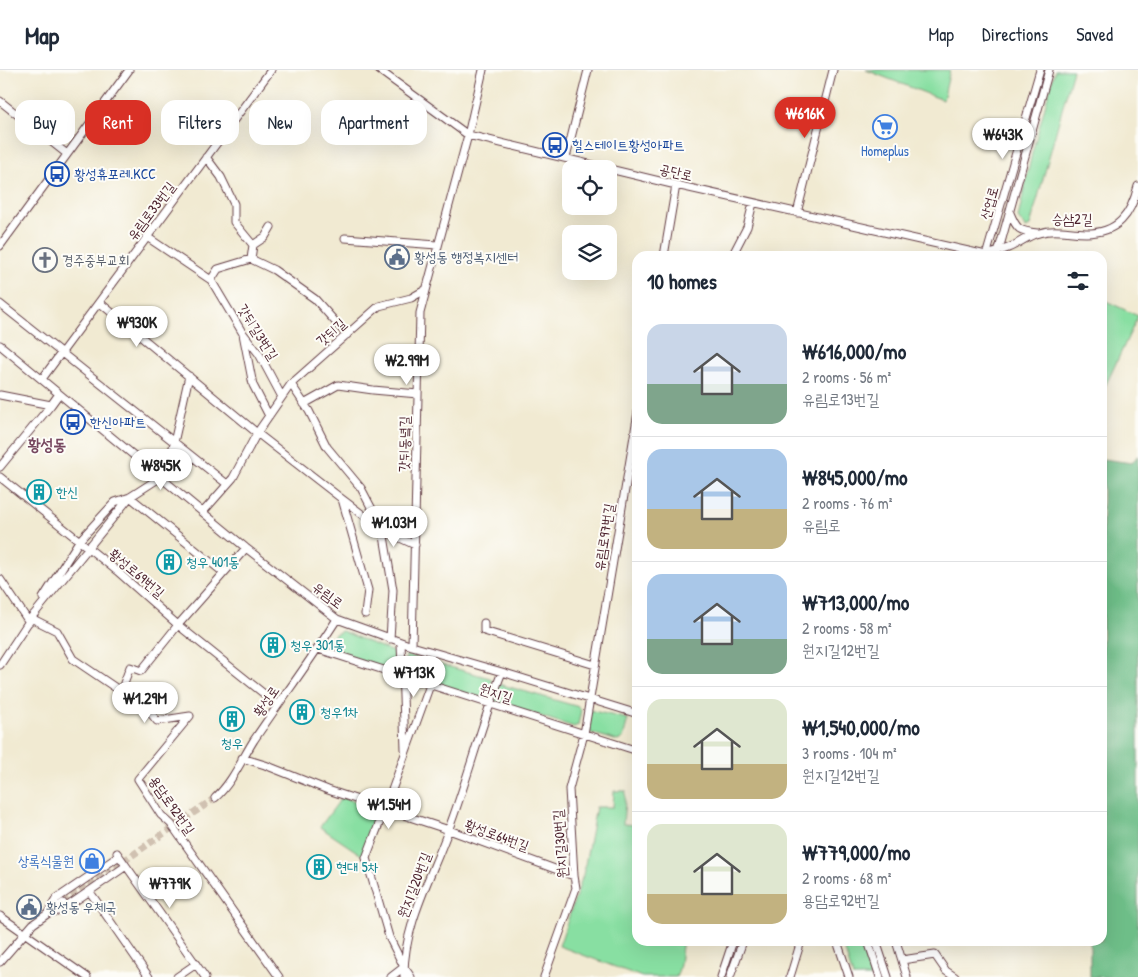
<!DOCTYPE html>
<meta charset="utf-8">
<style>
body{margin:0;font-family:"Patrick Hand","Poor Story",sans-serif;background:#f2f2f3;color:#1f2937;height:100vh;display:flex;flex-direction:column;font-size:19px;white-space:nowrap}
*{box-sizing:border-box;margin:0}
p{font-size:16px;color:#747a83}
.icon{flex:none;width:28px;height:28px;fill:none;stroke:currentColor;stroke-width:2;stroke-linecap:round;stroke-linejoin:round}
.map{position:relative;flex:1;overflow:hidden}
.details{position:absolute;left:632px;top:181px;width:475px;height:695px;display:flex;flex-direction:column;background:#fff;border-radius:15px;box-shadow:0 5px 20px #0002}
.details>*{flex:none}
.hud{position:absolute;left:15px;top:30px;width:475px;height:45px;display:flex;gap:10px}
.controls{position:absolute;left:562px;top:90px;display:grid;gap:10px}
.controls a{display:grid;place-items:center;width:55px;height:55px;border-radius:10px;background:#fff;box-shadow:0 5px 20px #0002;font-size:25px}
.price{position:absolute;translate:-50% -42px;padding:0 11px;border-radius:18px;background:#fff;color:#222;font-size:16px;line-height:32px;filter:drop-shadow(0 1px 2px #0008)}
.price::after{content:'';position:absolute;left:50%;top:30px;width:15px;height:11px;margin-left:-8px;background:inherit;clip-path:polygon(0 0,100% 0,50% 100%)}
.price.selected{background:#d93025;color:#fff}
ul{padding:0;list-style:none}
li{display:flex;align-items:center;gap:15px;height:125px;padding:0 15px}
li+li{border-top:1px solid #e0e1e3}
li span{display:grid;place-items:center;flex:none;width:140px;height:100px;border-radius:15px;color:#555}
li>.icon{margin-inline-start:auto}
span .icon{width:60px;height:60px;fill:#fffc;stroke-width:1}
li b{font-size:21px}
h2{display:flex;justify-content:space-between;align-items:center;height:60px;padding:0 15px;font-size:21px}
.pill{padding:0 18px;border-radius:15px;background:#fff;box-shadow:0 5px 20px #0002;font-size:18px;line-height:45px}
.pill.selected{background:#d93025;color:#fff}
header{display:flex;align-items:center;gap:30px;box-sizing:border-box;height:70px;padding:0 25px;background:#fff;border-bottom:1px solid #e0e1e3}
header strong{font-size:24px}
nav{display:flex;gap:28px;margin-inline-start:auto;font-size:18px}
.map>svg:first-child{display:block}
.green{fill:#88dfa2;stroke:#697f66}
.forest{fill:#6ebe88;stroke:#5c6e5a}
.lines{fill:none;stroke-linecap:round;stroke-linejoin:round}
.minor-tunnel{stroke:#d0c1b1;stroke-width:7;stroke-dasharray:7 3.5;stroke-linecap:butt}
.minor-casing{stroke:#633d44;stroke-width:9}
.minor{stroke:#fff;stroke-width:7}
.labels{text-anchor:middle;stroke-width:4;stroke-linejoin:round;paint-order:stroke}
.transit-label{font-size:14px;fill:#164399;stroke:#fdfcf7;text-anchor:start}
.shop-label{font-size:14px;fill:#366cbe;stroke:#fdfcf7}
.street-label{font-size:14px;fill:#4a1f2b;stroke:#fdfcf7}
.service-label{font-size:14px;fill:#4e5e75;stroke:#fdfcf7;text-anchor:start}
.worship-label{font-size:14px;fill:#5b616d;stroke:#fdfcf7;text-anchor:start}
.culture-label{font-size:14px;fill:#0d838f;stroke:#fdfcf7;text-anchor:start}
.quarter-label{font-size:16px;font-weight:bold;fill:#774860;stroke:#fdfcf7}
</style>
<header>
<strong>Map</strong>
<nav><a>Map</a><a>Directions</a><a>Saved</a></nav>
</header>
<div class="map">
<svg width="1138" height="907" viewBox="0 0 1138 907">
<rect width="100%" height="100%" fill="#fdfcf7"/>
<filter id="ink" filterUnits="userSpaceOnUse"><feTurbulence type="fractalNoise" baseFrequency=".02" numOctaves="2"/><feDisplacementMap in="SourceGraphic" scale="10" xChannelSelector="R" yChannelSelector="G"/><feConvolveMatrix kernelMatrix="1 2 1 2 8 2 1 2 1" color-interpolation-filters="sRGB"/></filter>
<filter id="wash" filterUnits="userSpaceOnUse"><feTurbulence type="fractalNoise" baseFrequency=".0096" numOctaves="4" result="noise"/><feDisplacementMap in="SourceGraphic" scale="20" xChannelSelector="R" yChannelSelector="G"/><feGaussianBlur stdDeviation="1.12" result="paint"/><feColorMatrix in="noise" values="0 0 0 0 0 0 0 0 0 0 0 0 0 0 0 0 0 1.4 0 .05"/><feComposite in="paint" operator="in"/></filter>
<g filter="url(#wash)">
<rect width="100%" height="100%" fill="#f1ead2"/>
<path class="green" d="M 866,0 L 950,0 L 943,30 Z
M 1055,0 L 1073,0 L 1030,156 L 1026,158 L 1018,148 L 1032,83 Z
M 1102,229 L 1138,246 L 1103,321 L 1102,321 Z
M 342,561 L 393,582 L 396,599 L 392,601 L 326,579 L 325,577 L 335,564 Z
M 406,585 L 490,608 L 492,611 L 483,629 L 404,604 Z
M 499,614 L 579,637 L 581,640 L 578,655 L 574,657 L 493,631 Z
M 589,640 L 628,649 L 623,668 L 618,671 L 588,662 L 586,659 Z
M 614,721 L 626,721 L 623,754 L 637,755 L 638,871 L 683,871 C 680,884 682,895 676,907 L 642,907 L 559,876 L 583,805 L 596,737 L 613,737 Z
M 342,727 L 381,741 L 363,786 L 320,757 Z
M 842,871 L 865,871 L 877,907 L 853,907 Z"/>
<path class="forest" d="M 1138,385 L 1138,907 L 1090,907 L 1090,871 L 1102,871 L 1103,389 L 1132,393 Z"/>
</g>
<g filter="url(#ink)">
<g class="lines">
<path class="minor-tunnel" d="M 63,833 L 215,728"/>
<defs>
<path id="minor" d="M 379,0 L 468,65 L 676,115 L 986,185 C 993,183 1001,181 1008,178 C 1019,174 1028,165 1039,163 C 1056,158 1069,163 1086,163 C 1118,163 1131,145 1138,116
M 0,31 L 67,84
M 206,87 L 221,107 L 234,134 L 234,152 L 253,175
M 566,88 L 588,0
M 797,143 L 833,0
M 1010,143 C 1017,160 1019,161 1037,163
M 147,167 L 211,210 L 242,262 L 259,284 L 282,327
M 345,168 L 437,175
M 0,176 L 129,0
M 998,183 L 1049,0
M 664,186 L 676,115
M 732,186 L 747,157 L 753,133
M 986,186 L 1040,0
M 251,189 L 253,175 L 265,167 L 271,157
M 211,210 L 218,199 L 251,189 L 274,200 L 315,229 L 347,265
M 99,232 L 257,363 L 342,429 L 383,460 L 415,475
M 0,234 L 227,414
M 243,264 L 253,315 L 269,346
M 0,275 L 246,478 L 337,549 L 412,576 L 502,602 L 638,644
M 42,309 L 271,0
M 291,314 L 309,341 L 327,377 L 361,418 L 383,460 L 393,520 L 390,569
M 0,325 L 51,335 L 59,324
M 304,334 L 338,315 L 373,320 L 418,324
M 0,397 L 51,335
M 0,407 L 117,501 L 178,555 L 278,635
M 342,429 L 368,520 L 365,544
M 203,442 L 233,408 L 257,363 L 291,314 L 379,236 L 411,228 L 425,220
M 383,460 L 415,446
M 224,503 L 130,427 L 31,548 L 57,561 L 73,589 L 135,631 L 149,641 L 157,651 L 190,646 L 138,709 L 161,745 L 171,754 L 279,907
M 0,509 L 29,552
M 43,528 L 79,471 L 115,432 L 130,427 L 161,407 L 171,386 L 189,306
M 484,553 L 484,561 L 595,595
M 401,573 L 405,679
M 412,576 L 420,243 L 468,65 L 483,0
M 318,579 L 638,681
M 0,595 L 33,545
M 121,621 L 130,597 L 141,601 L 178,555 L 246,478
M 242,688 L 265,695 L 328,720 L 449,760 L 574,806
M 215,728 C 232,713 242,689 254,670 C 281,630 311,590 337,549
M 117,783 L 205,907
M 90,822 L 149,907
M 48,843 L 56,829 L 119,786
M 48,843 L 62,840 L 126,796
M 0,846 L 87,907
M 837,871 L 849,907
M 868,871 L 880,907
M 876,871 L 888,907
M 896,871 L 907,907
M 902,890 L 935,885 L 946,901 L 955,907
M 0,892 L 33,854 L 63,833
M 177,907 L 196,894
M 391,907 L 404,897
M 404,907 C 403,856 431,808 448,761 C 468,709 481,654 502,602
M 411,907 L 404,897 L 389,867 L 366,788 L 392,720 L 430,615
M 544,907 L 576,818 L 574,806 L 569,719 L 584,664 L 638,342
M 721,907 L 733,871
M 730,907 L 743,871
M 790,907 L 801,871"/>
</defs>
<use href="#minor" class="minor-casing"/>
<use href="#minor" class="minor"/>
</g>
</g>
<defs>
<symbol id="supermarket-ring" viewBox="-11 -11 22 22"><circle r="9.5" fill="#fdfcf7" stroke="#3f7fe0" stroke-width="1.5"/><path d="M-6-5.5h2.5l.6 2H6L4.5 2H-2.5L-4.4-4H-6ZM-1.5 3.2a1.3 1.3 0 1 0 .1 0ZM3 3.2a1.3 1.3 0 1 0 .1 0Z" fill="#3f7fe0"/></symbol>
<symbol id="bus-ring" viewBox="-11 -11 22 22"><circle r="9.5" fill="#fdfcf7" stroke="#1a4fb4" stroke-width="1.5"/><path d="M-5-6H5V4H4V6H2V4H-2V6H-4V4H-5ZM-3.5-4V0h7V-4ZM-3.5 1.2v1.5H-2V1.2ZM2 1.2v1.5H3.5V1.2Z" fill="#1a4fb4"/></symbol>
<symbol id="civic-ring" viewBox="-11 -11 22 22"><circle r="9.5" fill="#fdfcf7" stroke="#5c6f8a" stroke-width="1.5"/><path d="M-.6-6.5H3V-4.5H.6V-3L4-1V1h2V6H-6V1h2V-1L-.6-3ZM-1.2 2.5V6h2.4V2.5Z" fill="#5c6f8a"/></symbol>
<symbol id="church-ring" viewBox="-11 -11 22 22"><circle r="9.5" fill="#fdfcf7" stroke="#6b7280" stroke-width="1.5"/><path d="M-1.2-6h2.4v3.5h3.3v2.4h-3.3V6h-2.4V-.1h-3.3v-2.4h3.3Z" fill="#6b7280"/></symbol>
<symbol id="building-ring" viewBox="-11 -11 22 22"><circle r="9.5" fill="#fdfcf7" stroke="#0f9aa8" stroke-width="1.5"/><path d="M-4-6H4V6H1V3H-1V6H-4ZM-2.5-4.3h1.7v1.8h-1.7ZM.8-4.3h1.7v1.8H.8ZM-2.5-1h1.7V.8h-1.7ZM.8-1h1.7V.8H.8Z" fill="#0f9aa8"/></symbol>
<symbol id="shop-ring" viewBox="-11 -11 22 22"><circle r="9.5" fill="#fdfcf7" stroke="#3f7fe0" stroke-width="1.5"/><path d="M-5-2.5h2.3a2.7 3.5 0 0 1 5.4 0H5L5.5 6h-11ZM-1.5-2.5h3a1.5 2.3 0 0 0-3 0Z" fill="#3f7fe0"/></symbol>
</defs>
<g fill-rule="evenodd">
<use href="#supermarket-ring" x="871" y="43" width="28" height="28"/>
<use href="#bus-ring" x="541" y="61" width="28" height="28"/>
<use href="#bus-ring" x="43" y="90" width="28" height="28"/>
<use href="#civic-ring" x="383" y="173" width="28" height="28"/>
<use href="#church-ring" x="31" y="176" width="28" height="28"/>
<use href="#bus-ring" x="59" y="338" width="28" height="28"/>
<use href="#building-ring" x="25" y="408" width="28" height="28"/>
<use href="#building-ring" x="155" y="478" width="28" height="28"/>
<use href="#building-ring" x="259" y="561" width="28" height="28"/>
<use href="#building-ring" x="288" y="628" width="28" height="28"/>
<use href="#building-ring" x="218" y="635" width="28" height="28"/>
<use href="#shop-ring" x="78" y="777" width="28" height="28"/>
<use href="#building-ring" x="305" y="783" width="28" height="28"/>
<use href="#civic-ring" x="15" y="823" width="28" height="28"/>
</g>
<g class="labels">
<g class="transit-label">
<text x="572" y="80">힐스테이트황성아파트</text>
<text x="74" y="109">황성휴포레.KCC</text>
<text x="90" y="357">한신아파트</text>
</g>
<g class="shop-label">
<text x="885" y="86">Homeplus</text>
<text x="74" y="796" text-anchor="end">상록식물원</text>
</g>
<g class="street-label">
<text transform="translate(676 102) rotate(13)" y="5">공단로</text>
<text transform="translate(989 133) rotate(-74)" y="5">산업로</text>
<text transform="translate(151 141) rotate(-53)" y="5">유림로33번길</text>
<text x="1072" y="154">승삼2길</text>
<text transform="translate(258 262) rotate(58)" y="5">갓뒤길3번길</text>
<text transform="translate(331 262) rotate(-41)" y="5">갓뒤길</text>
<text transform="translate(404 374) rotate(-89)" y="5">갓뒤동녘길</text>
<text transform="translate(604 467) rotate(-81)" y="5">유림로97번길</text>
<text transform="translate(137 503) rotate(40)" y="5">황성로69번길</text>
<text transform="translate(328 525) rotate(37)" y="5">유림로</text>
<text transform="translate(496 623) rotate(18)" y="5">원지길</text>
<text transform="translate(266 631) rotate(-55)" y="5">황성로</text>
<text transform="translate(172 735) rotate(55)" y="5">용담로92번길</text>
<text transform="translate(497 765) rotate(20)" y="5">황성로64번길</text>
<text transform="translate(560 774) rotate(-94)" y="5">원지길30번길</text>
<text transform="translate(414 815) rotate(-69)" y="5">원지길20번길</text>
</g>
<g class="service-label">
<text x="414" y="192">황성동 행정복지센터</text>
<text x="46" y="842">황성동 우체국</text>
</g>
<g class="worship-label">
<text x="62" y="195">경주중부교회</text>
</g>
<g class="culture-label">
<text x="56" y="427">한신</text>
<text x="186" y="497">청우 401동</text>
<text x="290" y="580">청우 301동</text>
<text x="320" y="647">청우1차</text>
<text x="232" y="678" text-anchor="middle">청우</text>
<text x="336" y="802">현대 5차</text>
</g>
<g class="quarter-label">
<text x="47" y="380">황성동</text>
</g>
</g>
</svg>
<div class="controls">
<a><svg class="icon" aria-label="locate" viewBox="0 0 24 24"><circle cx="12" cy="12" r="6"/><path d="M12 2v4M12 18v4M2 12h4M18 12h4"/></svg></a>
<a><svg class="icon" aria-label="layers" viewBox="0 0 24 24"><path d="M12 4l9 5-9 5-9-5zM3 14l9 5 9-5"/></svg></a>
</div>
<b class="price selected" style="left:805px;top:69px">₩616K</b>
<b class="price" style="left:1003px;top:90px">₩643K</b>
<b class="price" style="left:137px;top:278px">₩930K</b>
<b class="price" style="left:407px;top:316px">₩2.99M</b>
<b class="price" style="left:161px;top:421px">₩845K</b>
<b class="price" style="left:394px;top:478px">₩1.03M</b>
<b class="price" style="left:414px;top:628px">₩713K</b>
<b class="price" style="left:145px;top:654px">₩1.29M</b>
<b class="price" style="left:389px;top:760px">₩1.54M</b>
<b class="price" style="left:170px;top:839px">₩779K</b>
<div class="hud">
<a class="pill">Buy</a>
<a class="pill selected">Rent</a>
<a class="pill">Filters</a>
<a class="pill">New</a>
<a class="pill">Apartment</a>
</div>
<section class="details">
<h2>10 homes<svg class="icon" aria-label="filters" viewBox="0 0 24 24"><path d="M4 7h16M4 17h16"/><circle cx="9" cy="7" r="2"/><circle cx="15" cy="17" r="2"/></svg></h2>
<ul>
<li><span style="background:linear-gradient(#c9d6e8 60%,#7fa58c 0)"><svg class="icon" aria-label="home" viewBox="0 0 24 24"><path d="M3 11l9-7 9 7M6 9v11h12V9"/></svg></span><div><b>₩616,000/mo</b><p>2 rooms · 56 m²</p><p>유림로13번길</p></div></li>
<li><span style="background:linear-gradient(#a9c7e8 60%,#c2b280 0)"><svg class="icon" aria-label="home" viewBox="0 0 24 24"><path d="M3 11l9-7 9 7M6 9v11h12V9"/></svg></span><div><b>₩845,000/mo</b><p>2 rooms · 76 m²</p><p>유림로</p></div></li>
<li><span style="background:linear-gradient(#a9c7e8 65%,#7fa58c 0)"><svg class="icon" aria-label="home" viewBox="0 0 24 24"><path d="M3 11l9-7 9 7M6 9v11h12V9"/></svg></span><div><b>₩713,000/mo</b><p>2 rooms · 58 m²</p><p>원지길12번길</p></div></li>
<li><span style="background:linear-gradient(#dfe7d0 65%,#c2b280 0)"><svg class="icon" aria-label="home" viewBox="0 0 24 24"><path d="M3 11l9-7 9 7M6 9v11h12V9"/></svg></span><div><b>₩1,540,000/mo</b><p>3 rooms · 104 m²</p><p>원지길12번길</p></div></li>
<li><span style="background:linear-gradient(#dfe7d0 70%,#c2b280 0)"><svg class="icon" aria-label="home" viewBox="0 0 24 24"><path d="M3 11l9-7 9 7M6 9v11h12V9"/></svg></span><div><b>₩779,000/mo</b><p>2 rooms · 68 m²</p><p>용담로92번길</p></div></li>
</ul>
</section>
</div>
